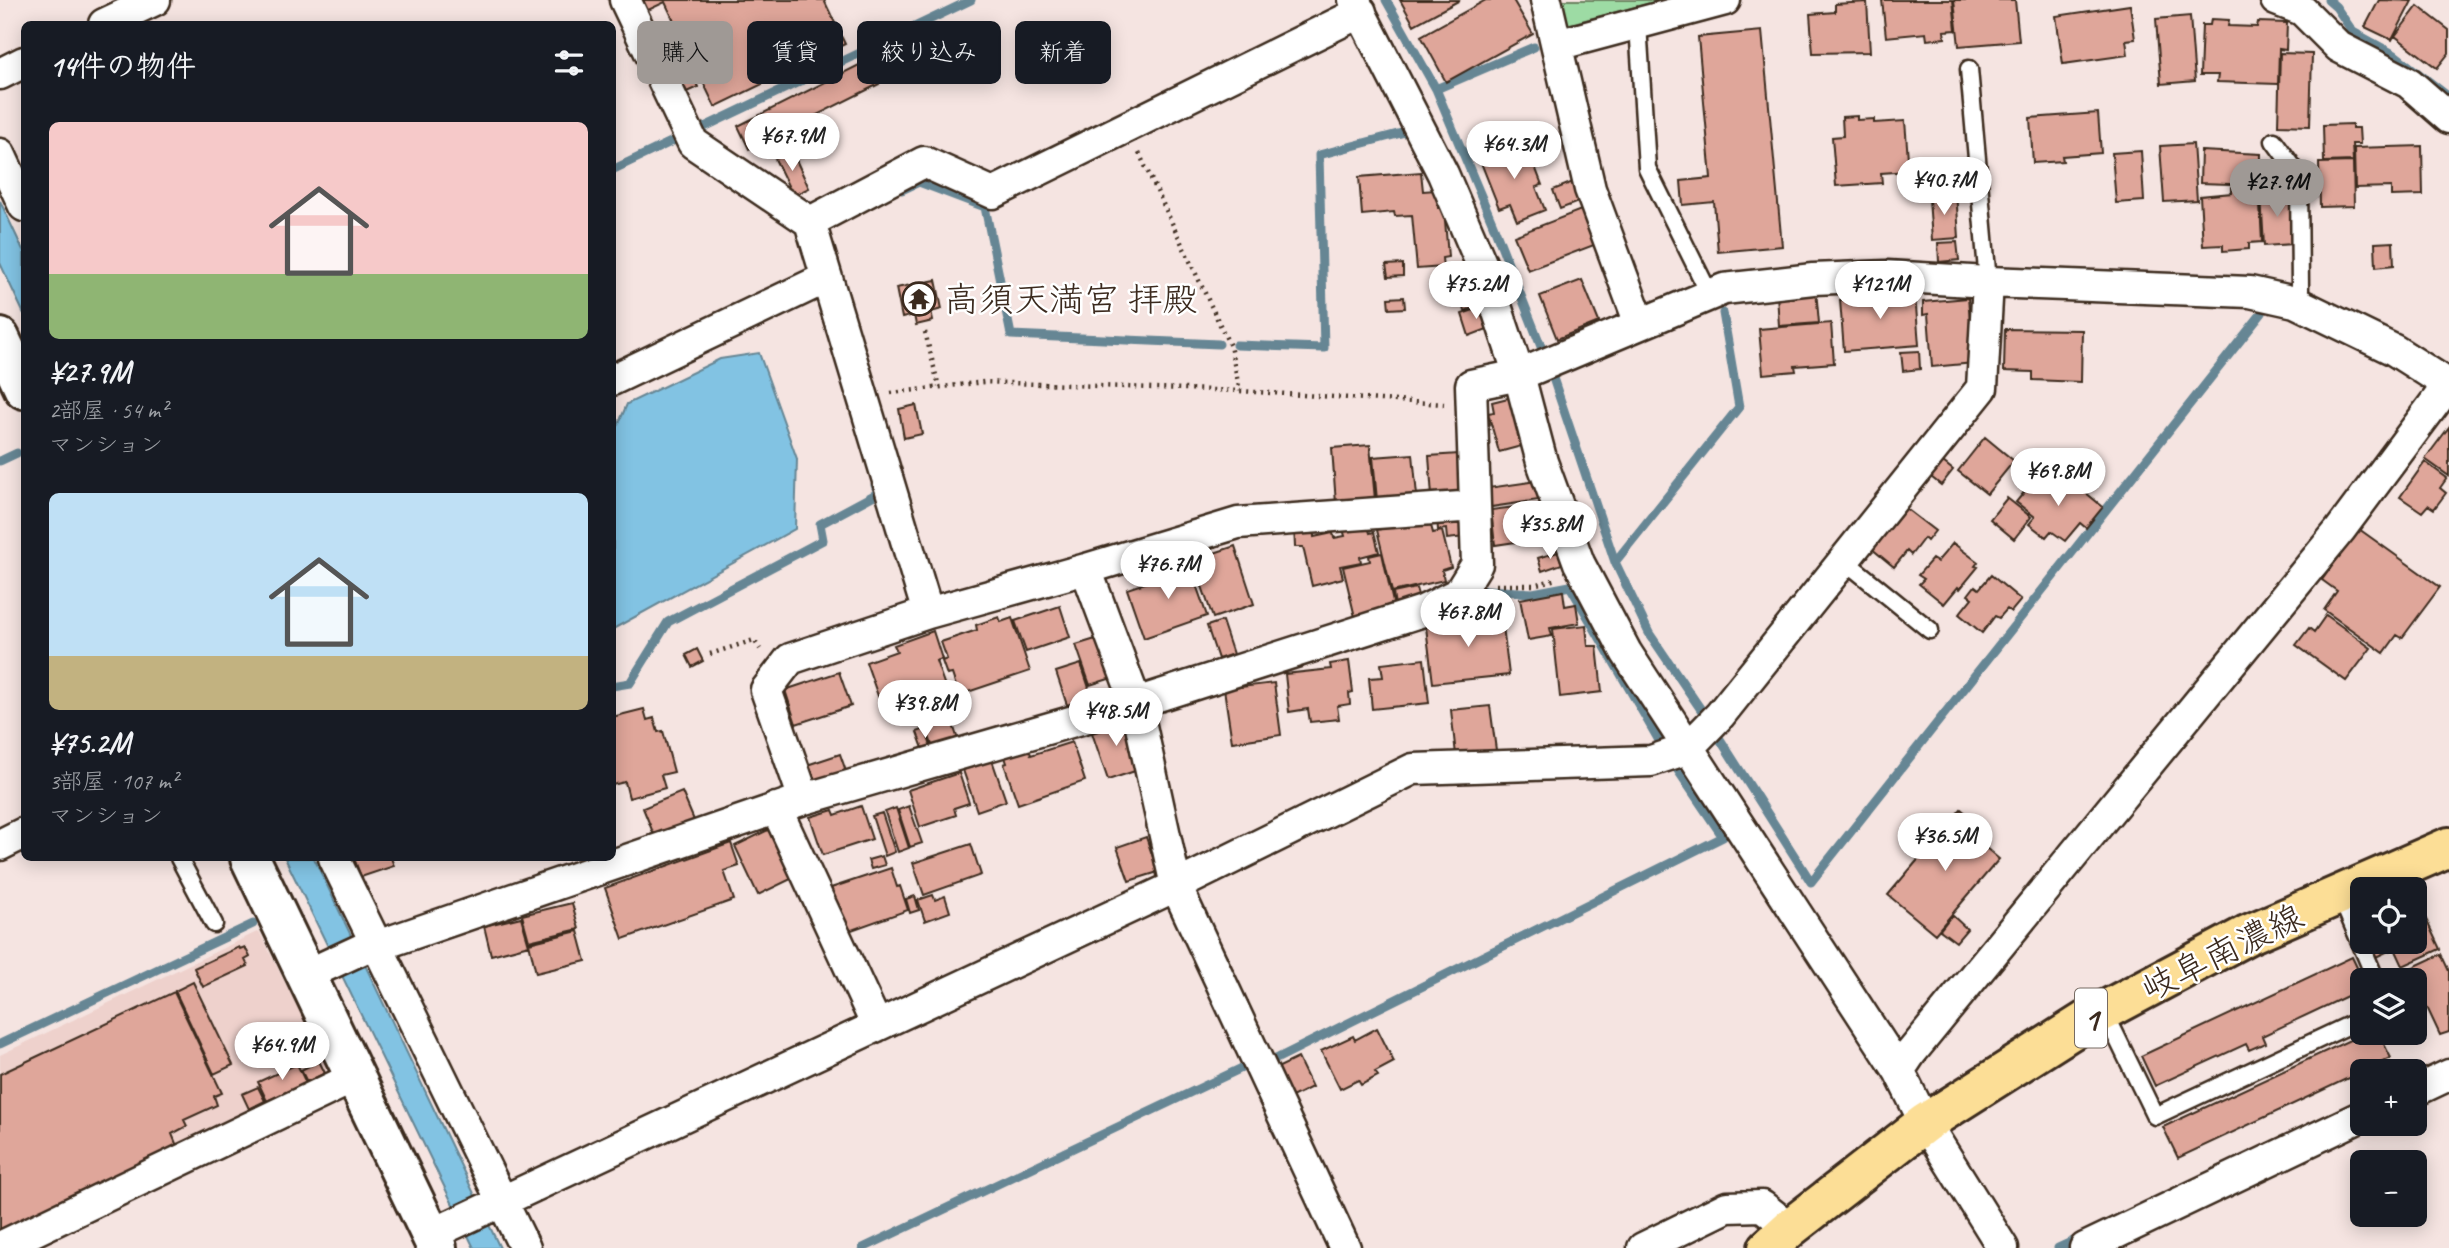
<!DOCTYPE html>
<html lang="ja">
<meta charset="utf-8">
<style>
body{margin:0;font-family:Caveat,"Klee One",sans-serif;background:#242831;color:#f1f3f6;height:100vh;display:flex;flex-direction:column;font-size:26px;white-space:nowrap}
*{box-sizing:border-box;margin:0}
p{font-size:23px;color:#9ea1a6}
.icon{flex:none;width:38px;height:38px;fill:none;stroke:currentColor;stroke-width:2;stroke-linecap:round;stroke-linejoin:round}
.map{position:relative;flex:1;overflow:hidden}
.drawer{position:absolute;left:21px;top:21px;width:595px;height:840px;display:flex;flex-direction:column;background:#171b24;border-radius:10px;box-shadow:0 4px 18px #0003}
.drawer>*{flex:none}
.top-card{position:absolute;left:637px;top:21px;width:665px;height:63px;display:flex;gap:14px}
.tools{position:absolute;left:2350px;top:877px;display:grid;gap:14px}
.tools a{display:grid;place-items:center;width:77px;height:77px;border-radius:10px;background:#171b24;box-shadow:0 4px 18px #0003;font-size:35px}
.price{position:absolute;translate:-50% -60px;padding:0 16px;border-radius:24px;background:#fff;color:#222;font-size:23px;line-height:46px;filter:drop-shadow(0 2px 4px #0008)}
.price::after{content:'';position:absolute;left:50%;top:42px;width:21px;height:16px;margin-left:-10px;background:inherit;clip-path:polygon(0 0,100% 0,50% 100%)}
.price.on{background:#9f9995;color:#111}
ul{padding:0;list-style:none}
li{display:grid;align-content:center;gap:14px;height:371px;padding:0 28px}
li span{display:grid;place-items:center;height:217px;border-radius:10px;color:#555}
li>.icon{margin-inline-start:auto}
span .icon{width:126px;height:126px;fill:#fffc;stroke-width:1}
li b{font-size:30px}
h2{display:flex;justify-content:space-between;align-items:center;height:84px;padding:0 28px;font-size:30px}
.pill{padding:0 24px;border-radius:10px;background:#171b24;box-shadow:0 4px 18px #0003;font-size:24px;line-height:63px}
.pill.on{background:#9f9995;color:#111}
.map>svg:first-child{display:block}
.built{fill:#eed1cc}
.green{fill:#9ddba4;stroke:#6c8261;stroke-width:2}
.water{fill:#82c3e3;stroke:#668694;stroke-width:2}
.lines{fill:none;stroke-linecap:round;stroke-linejoin:round}
.stream{stroke:#668694;stroke-width:9}
.building{fill:#dfa69a;stroke:#3b2a1e;stroke-width:2}
.lane-casing{stroke:#3b2a1e;stroke-width:21}
.street-casing{stroke:#3b2a1e;stroke-width:35}
.secondary-casing{stroke:#3b2a1e;stroke-width:44}
.primary-casing{stroke:#3b2a1e;stroke-width:44}
.path{stroke:#3b2a1e;stroke-width:4.5;stroke-dasharray:2 5;stroke-linecap:butt}
.lane{stroke:#fff;stroke-width:16}
.street{stroke:#fff;stroke-width:30}
.secondary{stroke:#fff;stroke-width:38}
.primary{stroke:#fcde96;stroke-width:38}
.labels{text-anchor:middle;stroke-width:5;stroke-linejoin:round;paint-order:stroke}
.shield{fill:#fff;stroke:#766a62;stroke-width:2}
.shield-label{font-size:33px;font-weight:bold;fill:#3b2a1e}
.poi-label{font-size:35px;fill:#3b2a1e;stroke:#fff;text-anchor:start}
.street-label{font-size:35px;fill:#3b2a1e;stroke:#fff}
</style>
<div class="map">
<svg width="2449" height="1248" viewBox="0 0 2449 1248">
<rect width="100%" height="100%" fill="#f5e4e1"/>
<filter id="ink" filterUnits="userSpaceOnUse"><feTurbulence type="fractalNoise" baseFrequency=".0143" numOctaves="2"/><feDisplacementMap in="SourceGraphic" scale="14" xChannelSelector="R" yChannelSelector="G"/><feConvolveMatrix kernelMatrix="1 2 1 2 8 2 1 2 1" color-interpolation-filters="sRGB"/></filter>
<g filter="url(#ink)">
<path class="built" d="M 259,931 L 327,1066 L 325,1077 L 0,1232 L 0,1055 Z"/>
<path class="green" d="M 1555,0 L 1663,0 L 1562,26 Z"/>
<path class="water" d="M 0,201 L 24,252 L 24,314 L 0,263 Z
M 759,353 L 797,459 L 795,529 L 613,629 L 613,437 L 627,404 L 720,359 Z
M 285,858 L 314,858 L 500,1248 L 474,1248 Z"/>
<g class="lines">
<path class="stream" d="M 1386,0 L 1436,89 L 1492,222 L 1542,349
M 2328,0 L 2336,7 L 2353,32 L 2395,55 L 2449,97
M 1436,89 L 1534,47
M 696,131 L 971,0
M 612,170 L 677,139
M 902,190 L 919,182 L 985,207 L 1011,335 L 1219,344
M 1236,345 L 1324,348 L 1319,155 L 1405,132
M 1553,378 L 1615,562 L 1649,633 L 1706,717
M 0,461 L 17,453
M 1615,562 L 1739,407 L 1723,313
M 1486,590 L 1533,593 L 1570,586 L 1661,744
M 612,686 L 630,683 L 668,622 L 823,540 L 820,524 L 878,493 L 875,485
M 1718,736 L 1811,882 L 2262,313
M 0,1044 L 253,924
M 1276,1059 L 1723,837 L 1677,769
M 863,1248 L 1244,1067
M 2058,1248 L 2082,1237"/>
</g>
<path class="building" d="M 638,0 L 824,0 L 845,44 L 715,107 L 665,2 L 644,12 Z
M 1400,0 L 1460,0 L 1414,25 Z
M 1486,0 L 1513,0 L 1533,34 L 1446,82 L 1421,36 Z
M 1882,0 L 1953,0 L 1956,30 L 1944,31 L 1945,38 L 1927,40 L 1926,33 L 1886,37 Z
M 1954,0 L 2015,0 L 2019,41 L 1959,46 Z
M 2379,0 L 2412,1 L 2392,40 L 2365,27 Z
M 1867,2 L 1870,52 L 1813,53 L 1810,14 L 1835,12 L 1835,4 Z
M 2130,5 L 2135,39 L 2126,40 L 2128,55 L 2063,64 L 2056,16 Z
M 2418,6 L 2449,30 L 2449,53 L 2437,68 L 2395,36 Z
M 2190,16 L 2195,81 L 2161,84 L 2156,19 Z
M 2211,19 L 2229,20 L 2228,26 L 2257,27 L 2258,22 L 2287,23 L 2286,50 L 2279,49 L 2278,84 L 2217,82 L 2218,75 L 2200,75 L 2202,25 L 2210,25 Z
M 1762,31 L 1782,246 L 1718,252 L 1714,202 L 1683,205 L 1681,181 L 1711,178 L 1698,37 Z
M 676,42 L 698,87 L 682,94 L 661,50 Z
M 2280,53 L 2312,54 L 2310,126 L 2278,125 Z
M 867,61 L 879,84 L 749,149 L 738,126 Z
M 2098,113 L 2101,153 L 2062,156 L 2063,161 L 2033,163 L 2030,118 Z
M 1857,116 L 1857,120 L 1874,119 L 1874,123 L 1905,121 L 1909,171 L 1881,173 L 1882,183 L 1836,186 L 1832,137 L 1843,136 L 1842,117 Z
M 2352,124 L 2352,128 L 2359,128 L 2360,144 L 2352,144 L 2353,161 L 2324,162 L 2323,125 Z
M 1520,144 L 1523,154 L 1529,151 L 1542,185 L 1536,187 L 1545,210 L 1517,221 L 1510,204 L 1499,208 L 1480,160 Z
M 2193,144 L 2197,200 L 2164,202 L 2160,146 Z
M 2422,146 L 2423,195 L 2391,196 L 2391,187 L 2355,188 L 2354,148 Z
M 792,151 L 809,188 L 793,196 L 775,159 Z
M 2141,151 L 2144,201 L 2116,203 L 2112,153 Z
M 2201,151 L 2261,154 L 2260,185 L 2200,183 Z
M 2353,162 L 2354,206 L 2320,207 L 2319,163 Z
M 1421,172 L 1423,191 L 1436,190 L 1438,208 L 1444,208 L 1448,257 L 1442,258 L 1443,267 L 1417,269 L 1412,215 L 1395,216 L 1394,212 L 1362,215 L 1359,177 Z
M 1573,182 L 1581,201 L 1560,209 L 1553,190 Z
M 2259,186 L 2262,242 L 2249,243 L 2249,249 L 2223,251 L 2223,245 L 2203,246 L 2200,196 L 2232,193 L 2232,187 Z
M 1956,191 L 1959,238 L 1932,240 L 1929,199 L 1945,198 L 1945,192 Z
M 2290,193 L 2293,244 L 2264,246 L 2261,195 Z
M 1581,210 L 1594,245 L 1528,270 L 1514,236 Z
M 1957,242 L 1959,260 L 1939,262 L 1938,243 Z
M 2393,242 L 2394,265 L 2376,267 L 2375,243 Z
M 1403,264 L 1403,276 L 1388,277 L 1386,265 Z
M 1467,265 L 1481,305 L 1465,311 L 1459,294 L 1463,292 L 1455,269 Z
M 936,280 L 942,309 L 931,312 L 933,321 L 916,325 L 914,315 L 902,318 L 896,288 Z
M 1582,280 L 1599,322 L 1557,339 L 1540,296 Z
M 1903,288 L 1904,295 L 1915,294 L 1919,345 L 1844,351 L 1840,300 L 1870,298 L 1870,291 Z
M 1816,290 L 1819,323 L 1779,326 L 1777,294 Z
M 1404,297 L 1405,308 L 1389,309 L 1388,298 Z
M 1968,298 L 1974,363 L 1932,367 L 1928,314 L 1923,315 L 1923,302 Z
M 1482,307 L 1490,328 L 1469,336 L 1462,314 Z
M 1831,323 L 1834,363 L 1795,366 L 1796,371 L 1763,374 L 1759,329 Z
M 2005,329 L 2082,330 L 2081,382 L 2033,380 L 2033,372 L 2004,371 Z
M 1919,351 L 1920,369 L 1903,371 L 1901,352 Z
M 1512,397 L 1525,445 L 1499,452 L 1488,413 L 1494,412 L 1492,402 Z
M 916,405 L 922,434 L 904,438 L 899,409 Z
M 2449,427 L 2449,476 L 2425,459 Z
M 1985,437 L 2014,461 L 1987,494 L 1958,471 Z
M 1370,445 L 1375,500 L 1336,504 L 1332,448 Z
M 1413,454 L 1417,496 L 1377,500 L 1373,457 Z
M 1459,454 L 1462,493 L 1432,496 L 1429,456 Z
M 1938,458 L 1953,470 L 1941,485 L 1926,473 Z
M 2425,462 L 2447,478 L 2440,488 L 2446,493 L 2434,509 L 2428,505 L 2422,512 L 2400,497 Z
M 2057,470 L 2072,482 L 2065,491 L 2050,479 Z
M 2040,473 L 2066,493 L 2074,483 L 2103,507 L 2086,528 L 2080,523 L 2065,541 L 2051,531 L 2046,537 L 2029,524 L 2035,517 L 2016,502 Z
M 1537,481 L 1539,500 L 1491,507 L 1488,488 Z
M 2007,498 L 2031,517 L 2014,539 L 1990,519 Z
M 1539,504 L 1543,538 L 1495,545 L 1491,510 Z
M 1904,507 L 1935,531 L 1927,541 L 1924,538 L 1911,555 L 1907,551 L 1894,567 L 1871,548 Z
M 1463,515 L 1465,537 L 1447,539 L 1446,529 L 1438,530 L 1437,518 Z
M 1429,518 L 1433,533 L 1442,531 L 1451,567 L 1442,570 L 1444,580 L 1392,592 L 1377,530 Z
M 1367,524 L 1370,533 L 1374,532 L 1379,552 L 1360,557 L 1361,562 L 1340,566 L 1343,578 L 1312,586 L 1303,547 L 1295,547 L 1294,526 L 1313,525 L 1314,537 L 1333,533 L 1334,538 L 1345,536 L 1343,529 Z
M 2359,529 L 2440,587 L 2402,638 L 2397,635 L 2384,653 L 2324,610 L 2337,591 L 2322,580 Z
M 1953,543 L 1978,562 L 1975,566 L 1978,567 L 1960,589 L 1958,587 L 1944,604 L 1919,584 L 1924,579 L 1918,575 L 1932,559 L 1937,562 Z
M 1235,546 L 1254,604 L 1213,618 L 1193,560 Z
M 1558,552 L 1562,564 L 1542,571 L 1538,558 Z
M 1382,553 L 1394,607 L 1355,617 L 1343,567 L 1370,561 L 1369,556 Z
M 1187,559 L 1207,616 L 1144,638 L 1127,589 L 1171,574 L 1168,565 Z
M 1991,575 L 2021,600 L 2011,612 L 2007,609 L 1999,618 L 1995,616 L 1982,633 L 1959,614 L 1972,598 L 1968,595 L 1975,586 L 1979,589 Z
M 1416,588 L 1419,599 L 1395,605 L 1393,593 Z
M 1563,591 L 1565,606 L 1576,604 L 1579,623 L 1550,628 L 1552,636 L 1528,640 L 1520,599 Z
M 1060,606 L 1070,637 L 1026,652 L 1015,621 Z
M 1484,612 L 1485,621 L 1502,618 L 1509,675 L 1433,683 L 1426,627 L 1459,623 L 1458,615 Z
M 2326,615 L 2371,648 L 2346,681 L 2296,645 L 2309,628 L 2314,632 Z
M 999,617 L 1001,622 L 1012,618 L 1030,671 L 959,695 L 952,674 L 947,675 L 942,661 L 947,659 L 941,642 L 977,630 L 976,625 Z
M 1222,621 L 1233,654 L 1218,659 L 1207,626 Z
M 1586,625 L 1588,646 L 1597,646 L 1602,692 L 1560,697 L 1553,629 Z
M 933,631 L 942,659 L 936,661 L 946,689 L 883,710 L 866,662 L 897,651 L 894,645 Z
M 1102,637 L 1115,677 L 1090,685 L 1076,645 Z
M 697,649 L 703,661 L 692,667 L 686,655 Z
M 1424,659 L 1429,703 L 1372,709 L 1369,678 L 1383,677 L 1381,664 Z
M 1349,661 L 1353,692 L 1349,693 L 1350,704 L 1337,706 L 1339,719 L 1310,722 L 1308,709 L 1289,712 L 1285,674 L 1331,669 L 1330,664 Z
M 1081,664 L 1092,697 L 1067,705 L 1056,672 Z
M 839,672 L 851,706 L 796,724 L 785,690 Z
M 1274,683 L 1281,735 L 1232,742 L 1224,689 Z
M 1490,706 L 1496,750 L 1456,755 L 1451,710 Z
M 644,709 L 647,720 L 654,718 L 658,732 L 663,731 L 674,772 L 661,775 L 665,788 L 629,798 L 625,782 L 612,785 L 612,717 Z
M 950,715 L 958,740 L 933,748 L 925,724 Z
M 1123,716 L 1141,769 L 1108,780 L 1090,727 Z
M 925,729 L 932,749 L 924,751 L 917,732 Z
M 1072,742 L 1085,781 L 1018,804 L 1004,764 L 1007,763 L 1005,757 L 1029,749 L 1031,755 Z
M 840,754 L 848,777 L 812,789 L 804,766 Z
M 992,760 L 1006,801 L 977,811 L 963,770 Z
M 959,773 L 969,803 L 954,808 L 956,815 L 920,827 L 908,790 Z
M 682,792 L 696,825 L 656,840 L 643,808 Z
M 861,806 L 872,839 L 823,855 L 810,817 L 833,810 L 835,815 Z
M 909,806 L 922,843 L 910,847 L 898,810 Z
M 896,808 L 909,848 L 898,852 L 885,812 Z
M 1961,809 L 1988,832 L 1979,842 L 1999,859 L 1935,934 L 1888,895 Z
M 882,813 L 895,852 L 885,856 L 872,816 Z
M 770,829 L 793,878 L 758,895 L 735,846 Z
M 1146,837 L 1158,872 L 1129,881 L 1117,847 Z
M 731,843 L 739,866 L 724,871 L 734,900 L 623,939 L 605,888 Z
M 971,844 L 981,875 L 924,895 L 913,863 Z
M 882,856 L 885,865 L 871,869 L 868,860 Z
M 354,858 L 391,858 L 394,866 L 361,877 Z
M 891,868 L 897,887 L 900,886 L 908,910 L 846,932 L 831,888 Z
M 933,895 L 935,900 L 945,896 L 950,912 L 925,921 L 918,900 Z
M 915,896 L 919,910 L 910,913 L 906,899 Z
M 2415,896 L 2440,949 L 2403,966 L 2392,942 L 2415,942 Z
M 572,903 L 579,929 L 529,941 L 522,915 Z
M 1952,915 L 1967,929 L 1956,942 L 1940,930 Z
M 521,917 L 529,945 L 491,955 L 484,926 Z
M 578,931 L 586,961 L 536,973 L 529,943 Z
M 2369,942 L 2390,942 L 2393,949 L 2376,957 Z
M 239,947 L 240,949 L 245,947 L 250,957 L 245,960 L 248,966 L 203,987 L 194,968 Z
M 2441,954 L 2449,971 L 2449,1032 L 2440,1035 L 2409,969 Z
M 2352,957 L 2363,980 L 2362,989 L 2262,1036 L 2265,1043 L 2249,1050 L 2246,1044 L 2155,1086 L 2141,1056 Z
M 193,982 L 233,1065 L 214,1074 L 175,991 Z
M 174,992 L 222,1093 L 214,1096 L 217,1105 L 184,1120 L 187,1126 L 172,1134 L 177,1146 L 0,1230 L 0,1074 Z
M 1377,1028 L 1394,1062 L 1375,1072 L 1378,1076 L 1361,1085 L 1358,1080 L 1340,1089 L 1321,1051 L 1353,1036 L 1355,1040 Z
M 2367,1032 L 2378,1032 L 2391,1058 L 2178,1158 L 2163,1127 Z
M 1298,1058 L 1312,1087 L 1290,1098 L 1275,1069 Z
M 319,1061 L 325,1073 L 307,1082 L 301,1070 Z
M 297,1064 L 306,1083 L 267,1101 L 258,1082 Z
M 258,1087 L 265,1101 L 249,1109 L 242,1094 Z"/>
<g class="lines">
<defs>
<path id="lane" d="M 1638,24 L 1647,168 L 1710,295
M 1969,69 L 1988,282
M 2274,141 L 2299,175 L 2300,290 L 2295,302
M 1845,561 L 1930,630
M 179,858 L 214,924
M 2340,895 L 2376,980
M 2104,1011 L 2155,1116 L 2362,1019"/>
<path id="street" d="M 625,0 L 693,143 L 810,222 L 928,613
M 1354,0 L 1443,174 L 1484,270 L 1519,375 L 1542,462 L 1579,563 L 1626,652 L 1899,1071
M 1546,0 L 1590,189 L 1640,324
M 2276,0 L 2302,10 L 2339,47 L 2409,83 L 2449,118
M 104,24 L 155,0
M 1557,45 L 1725,0
M 0,74 L 24,62
M 0,154 L 24,206
M 810,222 L 924,162 L 993,193 L 1361,12
M 612,380 L 826,278
M 1086,569 L 1136,703 L 1176,886 L 1345,1248
M 804,799 L 766,690 L 790,659 L 928,613 L 1086,569 L 1238,523 L 1475,506
M 776,808 L 877,1026
M 0,845 L 24,833
M 334,858 L 525,1248
M 377,946 L 804,799 L 1136,703 L 1423,611 L 1459,593 L 1477,564 L 1471,385 L 1519,375 L 1724,289 L 1813,279 L 1887,276 L 1988,282 L 2250,292 L 2295,302 L 2394,350 L 2449,385
M 306,975 L 375,943
M 2415,1091 L 2449,1075
M 430,1235 L 1176,886 L 1413,769 L 1651,761 L 1687,749 L 1720,715 L 1982,388 L 1988,282
M 0,1247 L 355,1077
M 1643,1248 L 1727,1207 L 1762,1206 L 1790,1228
M 2003,1248 L 1925,1123 L 1899,1071 L 1911,1053 L 2340,530 L 2449,384
M 2085,1248 L 2362,1116"/>
<path id="secondary" d="M 0,338 L 24,389
M 250,858 L 437,1248"/>
<path id="primary" d="M 1768,1248 L 1790,1228 L 1925,1123 L 2089,1019 L 2247,935 L 2449,847"/>
</defs>
<use href="#lane" class="lane-casing"/>
<use href="#street" class="street-casing"/>
<use href="#secondary" class="secondary-casing"/>
<use href="#primary" class="primary-casing"/>
<path class="path" d="M 1139,153 L 1230,346 L 1240,391
M 925,332 L 939,387
M 891,393 L 984,382 L 1240,391 L 1444,404
M 1496,585 L 1533,585 L 1557,579
M 710,654 L 754,640 L 760,649"/>
<use href="#lane" class="lane"/>
<use href="#street" class="street"/>
<use href="#secondary" class="secondary"/>
<use href="#primary" class="primary"/>
</g>
</g>
<defs>
<symbol id="temple-ring" viewBox="-11 -11 22 22"><circle r="9.5" fill="#fff" stroke="#3b2a1e" stroke-width="1.5"/><path d="M0-6L5-2H3V0L6.5 2.5H4V6H1.5V3h-3V6H-4V2.5H-6.5L-3 0V-2H-5Z" fill="#3b2a1e"/></symbol>
</defs>
<g fill-rule="evenodd">
<use href="#temple-ring" x="900" y="280" width="38" height="38"/>
</g>
<g class="labels">
<rect class="shield" x="2075" y="988.5" width="32" height="59" rx="5"/>
<g class="shield-label">
<text x="2091" y="1030">1</text>
</g>
<g class="poi-label">
<text x="944" y="311">高須天満宮 拝殿</text>
</g>
<g class="street-label">
<text transform="translate(2222 952) rotate(-26)" y="12">岐阜南濃線</text>
</g>
</g>
</svg>
<div class="tools">
<a><svg class="icon" aria-label="locate" viewBox="0 0 24 24"><circle cx="12" cy="12" r="6"/><path d="M12 2v4M12 18v4M2 12h4M18 12h4"/></svg></a>
<a><svg class="icon" aria-label="layers" viewBox="0 0 24 24"><path d="M12 4l9 5-9 5-9-5zM3 14l9 5 9-5"/></svg></a>
<a>+</a>
<a>−</a>
</div>
<b class="price" style="left:792px;top:173px">¥67.9M</b>
<b class="price" style="left:1514px;top:181px">¥64.3M</b>
<b class="price" style="left:1944px;top:217px">¥40.7M</b>
<b class="price on" style="left:2277px;top:219px">¥27.9M</b>
<b class="price" style="left:1476px;top:321px">¥75.2M</b>
<b class="price" style="left:1880px;top:321px">¥121M</b>
<b class="price" style="left:2058px;top:508px">¥69.8M</b>
<b class="price" style="left:1550px;top:561px">¥35.8M</b>
<b class="price" style="left:1168px;top:601px">¥76.7M</b>
<b class="price" style="left:1468px;top:649px">¥67.8M</b>
<b class="price" style="left:925px;top:740px">¥39.8M</b>
<b class="price" style="left:1116px;top:748px">¥48.5M</b>
<b class="price" style="left:1945px;top:873px">¥36.5M</b>
<b class="price" style="left:282px;top:1082px">¥64.9M</b>
<div class="top-card">
<a class="pill on">購入</a>
<a class="pill">賃貸</a>
<a class="pill">絞り込み</a>
<a class="pill">新着</a>
</div>
<section class="drawer">
<h2>14件の物件<svg class="icon" aria-label="filters" viewBox="0 0 24 24"><path d="M4 7h16M4 17h16"/><circle cx="9" cy="7" r="2"/><circle cx="15" cy="17" r="2"/></svg></h2>
<ul>
<li><span style="background:linear-gradient(#f6c9c9 70%,#8fb573 0)"><svg class="icon" aria-label="home" viewBox="0 0 24 24"><path d="M3 11l9-7 9 7M6 9v11h12V9"/></svg></span><div><b>¥27.9M</b><p>2部屋 · 54 m²</p><p>マンション</p></div></li>
<li><span style="background:linear-gradient(#bfe0f5 75%,#c2b280 0)"><svg class="icon" aria-label="home" viewBox="0 0 24 24"><path d="M3 11l9-7 9 7M6 9v11h12V9"/></svg></span><div><b>¥75.2M</b><p>3部屋 · 107 m²</p><p>マンション</p></div></li>
</ul>
</section>
</div>
